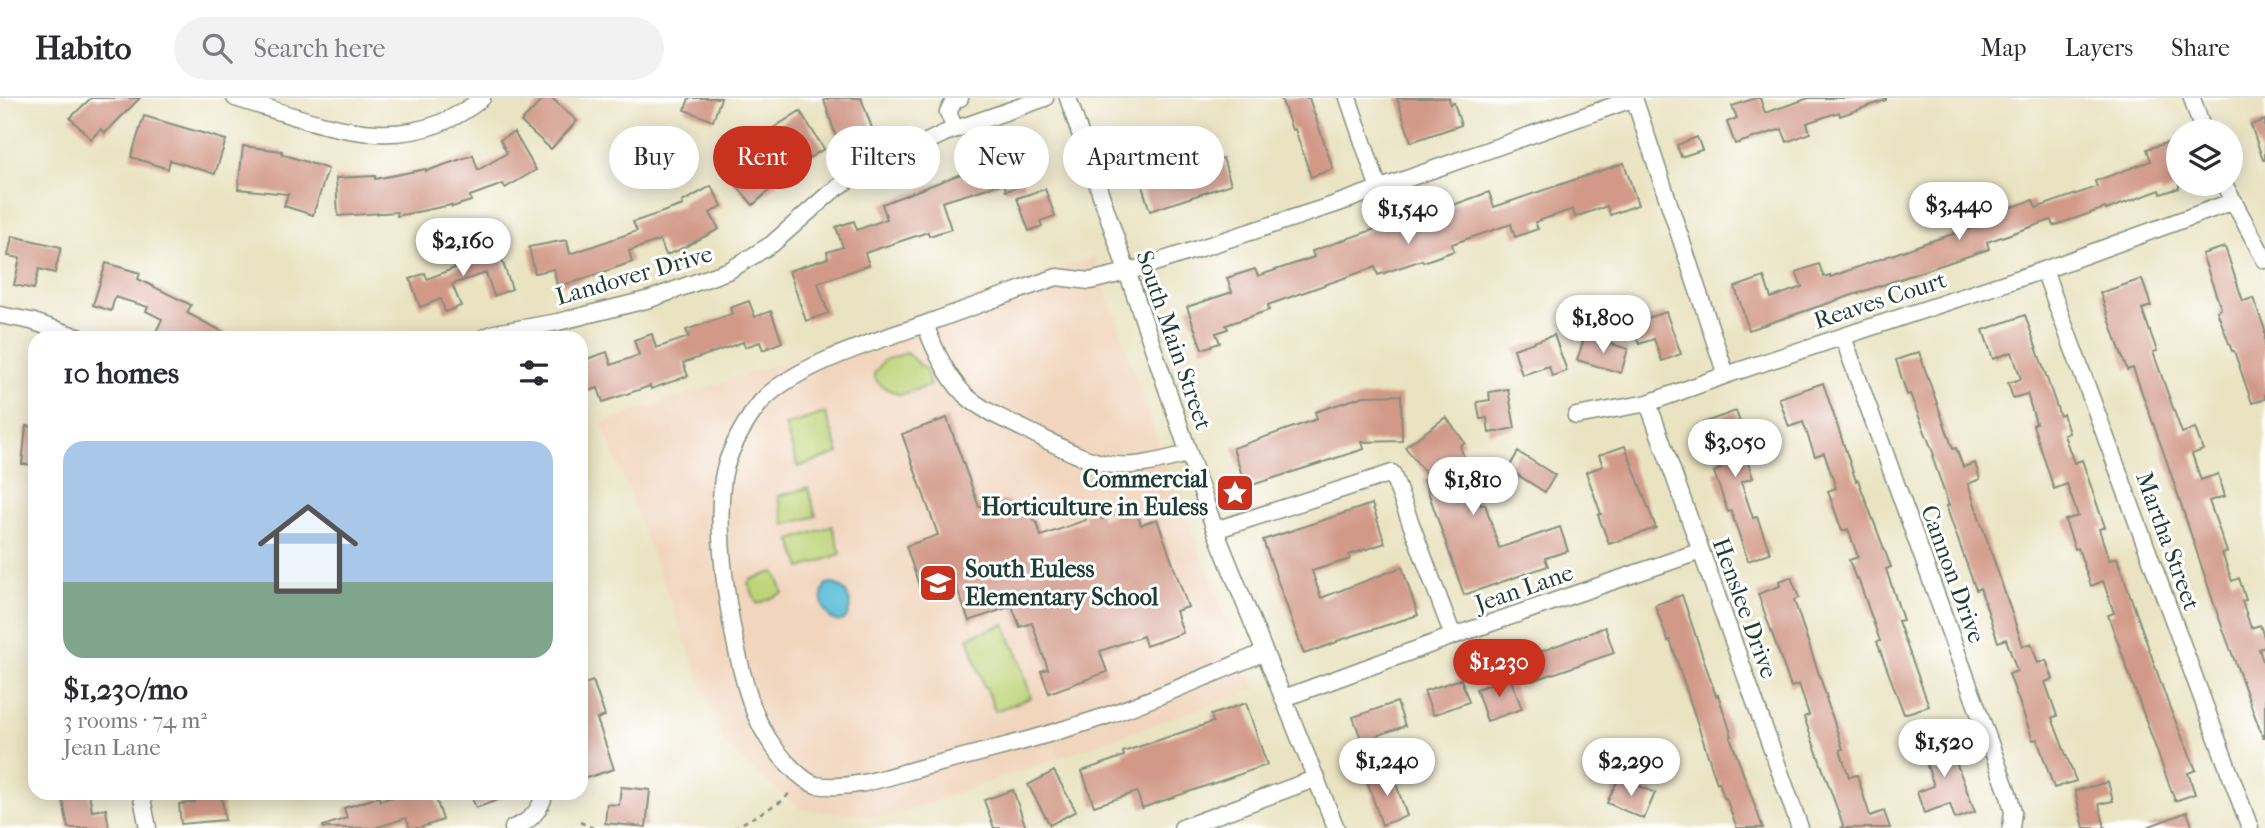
<!DOCTYPE html>
<meta charset="utf-8">
<style>
body{margin:0;font-family:"IM FELL French Canon",serif;background:#f2f2f3;color:#2b2b33;height:100vh;display:flex;flex-direction:column;font-size:26px;white-space:nowrap}
*{box-sizing:border-box;margin:0}
p{font-size:23px;color:#7c7c81}
.icon{flex:none;width:38px;height:38px;fill:none;stroke:currentColor;stroke-width:2;stroke-linecap:round;stroke-linejoin:round}
.map{position:relative;flex:1;overflow:hidden}
.side{position:absolute;left:28px;top:233px;width:560px;height:469px;display:flex;flex-direction:column;background:#fff;border-radius:21px;box-shadow:0 4px 18px #0003}
.side>*{flex:none}
.guide{position:absolute;left:609px;top:28px;width:665px;height:63px;display:flex;gap:14px}
.tools{position:absolute;left:2166px;top:21px;display:grid;gap:14px}
.tools a{display:grid;place-items:center;width:77px;height:77px;border-radius:50%;background:#fff;box-shadow:0 4px 18px #0003;font-size:35px}
.price{position:absolute;translate:-50% -60px;padding:0 16px;border-radius:24px;background:#fff;color:#222;font-size:23px;line-height:46px;filter:drop-shadow(0 2px 4px #0008)}
.price::after{content:'';position:absolute;left:50%;top:42px;width:21px;height:16px;margin-left:-10px;background:inherit;clip-path:polygon(0 0,100% 0,50% 100%)}
.price.current{background:#c8321e;color:#fff}
ul{padding:0;list-style:none}
li{display:grid;align-content:center;gap:14px;height:371px;padding:0 35px}
li+li{border-top:2px solid #e1e1e2}
li span{display:grid;place-items:center;height:217px;border-radius:21px;color:#555}
li>.icon{margin-inline-start:auto}
span .icon{width:126px;height:126px;fill:#fffc;stroke-width:1}
li b{font-size:30px}
h2{display:flex;justify-content:space-between;align-items:center;height:84px;padding:0 35px;font-size:30px}
.tag{padding:0 24px;border-radius:32px;background:#fff;box-shadow:0 4px 18px #0003;font-size:24px;line-height:63px}
.tag.current{background:#c8321e;color:#fff}
header{display:flex;align-items:center;gap:42px;box-sizing:border-box;height:98px;padding:0 35px;background:#fff;border-bottom:2px solid #e1e1e2}
header strong{font-size:33px}
nav{display:flex;gap:38px;margin-inline-start:auto;font-size:24px}
.search{width:490px;height:63px;background:#f2f2f3;display:flex;align-items:center;gap:18px;box-sizing:border-box;padding:0 24px;border-radius:38px;color:#7c7c81;font-size:26px}
.map>svg:first-child{display:block}
.built{fill:#f1d5bd}
.green{fill:#bed478;stroke:#6e8856;stroke-width:2}
.water{fill:#5bbed9;stroke:#3d7e86;stroke-width:2}
.building{fill:#d29988}
.lines{fill:none;stroke-linecap:round;stroke-linejoin:round}
.minor-casing{stroke:#84907b;stroke-width:19}
.path{stroke:#84907b;stroke-width:2.5;stroke-dasharray:5 5;stroke-linecap:butt}
.minor{stroke:#fff;stroke-width:16}
.labels{text-anchor:middle;stroke-width:6;stroke-linejoin:round;paint-order:stroke}
.street-label{font-size:24px;fill:#1f3d34;stroke:#fff}
.poi-label{font-size:24px;font-weight:bold;fill:#1f3d34;stroke:#fff;text-anchor:end}
</style>
<header>
<strong>Habito</strong>
<div class="search"><svg class="icon" aria-label="search" viewBox="0 0 24 24"><circle cx="10" cy="10" r="6"/><path d="M15 15l6 6"/></svg>Search here</div>
<nav><a>Map</a><a>Layers</a><a>Share</a></nav>
</header>
<div class="map">
<svg width="2265" height="730" viewBox="0 0 2265 730">
<rect width="100%" height="100%" fill="#fff"/>
<filter id="ink" filterUnits="userSpaceOnUse"><feTurbulence type="fractalNoise" baseFrequency=".0143" numOctaves="2"/><feDisplacementMap in="SourceGraphic" scale="14" xChannelSelector="R" yChannelSelector="G"/><feConvolveMatrix kernelMatrix="1 2 1 2 8 2 1 2 1" color-interpolation-filters="sRGB"/></filter>
<filter id="wash" filterUnits="userSpaceOnUse"><feTurbulence type="fractalNoise" baseFrequency=".00686" numOctaves="4" result="noise"/><feDisplacementMap in="SourceGraphic" scale="28" xChannelSelector="R" yChannelSelector="G"/><feGaussianBlur stdDeviation="1.57" result="paint"/><feColorMatrix in="noise" values="0 0 0 0 0 0 0 0 0 0 0 0 0 0 0 0 0 1.4 0 .05"/><feComposite in="paint" operator="in"/></filter>
<g filter="url(#wash)">
<rect width="100%" height="100%" fill="#eae3c2"/>
<path class="built" d="M 1095,159 L 1170,380 L 1256,591 L 888,719 L 802,712 L 726,649 L 602,325 Z"/>
<path class="green" d="M 906,255 L 925,271 L 930,287 L 900,297 C 891,292 875,288 874,276 L 884,262 Z
M 825,315 L 839,355 L 798,369 L 785,328 Z
M 808,390 L 816,418 L 785,427 L 778,398 Z
M 832,428 L 841,456 L 801,470 L 791,442 Z
M 774,474 L 777,478 L 783,495 L 757,506 L 748,485 L 752,481 Z
M 1005,526 L 1014,550 L 1016,550 L 1031,600 L 995,613 L 986,589 L 984,589 L 968,539 Z"/>
<path class="water" d="M 829,485 C 867,491 845,545 826,514 C 820,504 821,497 825,487 Z"/>
<g id="blocks">
<path class="building" d="M 91,0 L 140,0 L 105,35 L 101,31 L 91,41 L 70,20 Z
M 544,0 L 552,0 L 577,23 L 551,51 L 521,24 Z
M 689,0 L 721,0 L 713,23 L 685,12 Z
M 830,0 L 861,0 L 872,30 L 837,42 L 824,2 Z
M 1281,0 L 1309,0 L 1333,71 L 1311,79 L 1295,31 L 1292,32 Z
M 1397,0 L 1449,0 L 1450,6 L 1454,5 L 1461,27 L 1411,44 Z
M 1756,0 L 1760,0 L 1765,15 L 1809,0 L 1886,0 L 1886,2 L 1840,18 L 1839,14 L 1807,25 L 1810,35 L 1787,44 L 1782,31 L 1735,46 L 1727,24 L 1737,20 L 1732,8 Z
M 800,13 L 824,51 L 809,60 L 802,48 L 786,58 L 770,32 Z
M 144,18 L 226,42 L 215,76 L 170,62 L 168,71 L 131,59 Z
M 2265,22 L 2265,62 L 2263,62 L 2251,27 Z
M 514,34 L 536,72 L 505,90 L 503,86 L 470,98 L 471,103 L 452,109 L 451,107 L 397,118 L 397,114 L 338,118 L 336,80 L 375,78 L 375,81 L 426,71 L 426,73 L 473,57 L 478,72 L 507,55 L 500,42 Z
M 1697,39 L 1702,52 L 1681,59 L 1677,47 Z
M 2173,43 L 2179,61 L 2179,90 L 2161,96 L 2160,92 L 2106,112 L 2105,110 L 2053,128 L 2051,122 L 1987,144 L 1989,151 L 1749,232 L 1735,189 L 1764,179 L 1771,200 L 1802,189 L 1796,174 L 1819,166 L 1824,179 L 1830,177 L 1830,179 L 1928,144 L 1995,123 L 1992,116 L 2033,102 L 2036,110 L 2097,89 L 2095,83 L 2151,63 L 2147,51 Z
M 243,48 L 282,53 L 282,56 L 328,71 L 313,117 L 284,108 L 288,96 L 238,91 Z
M 1013,55 L 1024,87 L 1006,93 L 1004,85 L 942,104 L 951,131 L 929,138 L 928,134 L 865,155 L 869,167 L 818,185 L 828,215 L 806,223 L 789,173 L 828,160 L 827,154 L 843,149 L 836,129 L 854,123 L 857,132 L 887,121 L 882,106 L 961,76 L 960,73 Z
M 761,59 L 781,82 L 753,107 L 733,84 Z
M 1223,60 L 1231,86 L 1150,113 L 1142,88 Z
M 1624,65 L 1638,107 L 1610,117 L 1607,108 L 1575,119 L 1573,111 L 1535,124 L 1538,131 L 1515,139 L 1511,126 L 1452,146 L 1454,153 L 1423,164 L 1422,162 L 1378,177 L 1375,169 L 1268,207 L 1269,212 L 1226,227 L 1228,231 L 1216,235 L 1220,245 L 1202,251 L 1187,209 L 1232,194 L 1227,180 L 1255,171 L 1258,178 L 1314,159 L 1312,153 L 1392,125 L 1393,129 L 1489,94 L 1494,109 Z
M 711,88 L 722,108 L 710,115 L 719,131 L 679,152 L 666,157 L 660,142 L 629,153 L 632,164 L 575,184 L 557,188 L 554,171 L 535,175 L 529,149 L 567,142 L 570,156 L 637,133 L 633,124 L 683,107 L 682,104 Z
M 1045,91 L 1055,118 L 1040,123 L 1042,128 L 1029,133 L 1017,100 Z
M 12,138 L 61,149 L 55,175 L 39,171 L 34,191 L 14,187 L 20,160 L 8,158 Z
M 496,145 L 512,191 L 494,198 L 486,175 L 452,186 L 461,208 L 445,214 L 441,201 L 420,209 L 410,181 L 425,175 L 427,181 L 468,165 L 465,156 Z
M 2225,149 L 2243,203 L 2253,200 L 2265,232 L 2265,301 L 2252,305 L 2234,253 L 2232,253 L 2217,213 L 2221,211 L 2202,156 Z
M 106,165 L 140,175 L 138,181 L 191,207 L 187,215 L 235,240 L 162,240 L 155,236 L 162,221 L 146,213 L 148,209 L 115,199 L 111,213 L 93,207 Z
M 2142,181 L 2151,208 L 2142,211 L 2157,253 L 2153,254 L 2182,335 L 2195,330 L 2203,352 L 2192,356 L 2201,382 L 2218,376 L 2225,398 L 2209,403 L 2227,454 L 2222,455 L 2232,483 L 2239,480 L 2246,502 L 2242,503 L 2251,530 L 2260,527 L 2265,542 L 2265,549 L 2259,551 L 2265,569 L 2265,640 L 2263,640 L 2216,512 L 2167,364 L 2133,270 L 2127,272 L 2100,195 Z
M 749,203 L 755,219 L 771,213 L 782,244 L 763,252 L 760,244 L 745,249 L 743,244 L 683,265 L 688,278 L 651,291 L 650,288 L 603,304 L 598,290 L 581,296 L 581,263 L 607,254 L 611,267 L 639,257 L 634,242 L 652,236 L 656,250 L 689,239 L 686,232 L 732,216 L 730,210 Z
M 1666,214 L 1681,256 L 1662,263 L 1654,241 L 1639,246 L 1632,225 Z
M 2025,217 L 2060,318 L 2063,316 L 2069,335 L 2064,337 L 2074,365 L 2082,362 L 2100,415 L 2105,429 L 2099,431 L 2109,462 L 2117,460 L 2169,608 L 2196,672 L 2188,675 L 2195,696 L 2175,703 L 2108,517 L 2114,515 L 2103,483 L 2091,488 L 2078,450 L 2075,451 L 2065,422 L 2078,418 L 2067,386 L 2054,391 L 2033,327 L 2036,325 L 2027,296 L 2013,300 L 2008,285 L 2021,281 L 2012,254 L 1993,261 L 1983,232 Z
M 1554,237 L 1567,273 L 1552,278 L 1549,268 L 1522,277 L 1514,251 Z
M 1585,238 L 1628,251 L 1621,275 L 1577,262 Z
M 1919,254 L 1953,351 L 1956,350 L 1963,369 L 1975,365 L 1980,381 L 1968,386 L 2023,548 L 2031,545 L 2038,565 L 2046,562 L 2053,581 L 2045,584 L 2057,618 L 2052,620 L 2076,683 L 2054,690 L 2037,641 L 2033,642 L 2009,576 L 2017,573 L 2006,541 L 1998,544 L 1980,490 L 1976,492 L 1946,408 L 1949,408 L 1932,358 L 1934,357 L 1910,296 L 1907,297 L 1896,262 Z
M 1823,285 L 1856,383 L 1858,382 L 1891,469 L 1886,471 L 1903,522 L 1898,523 L 1929,608 L 1904,616 L 1877,544 L 1880,543 L 1858,480 L 1856,481 L 1849,462 L 1858,459 L 1848,431 L 1842,433 L 1828,393 L 1836,390 L 1824,355 L 1815,358 L 1803,324 L 1789,329 L 1779,300 Z
M 1508,291 L 1515,330 L 1489,335 L 1487,320 L 1480,321 L 1477,304 L 1490,302 L 1489,294 Z
M 1401,297 L 1402,343 L 1362,344 L 1364,351 L 1246,389 L 1233,350 L 1317,321 L 1315,314 L 1364,298 Z
M 1736,313 L 1748,348 L 1743,350 L 1753,380 L 1741,384 L 1753,420 L 1757,419 L 1770,455 L 1748,463 L 1731,413 L 1728,414 L 1714,374 L 1721,371 L 1709,338 L 1701,341 L 1697,327 Z
M 1446,319 L 1465,345 L 1460,348 L 1481,407 L 1485,406 L 1499,450 L 1560,429 L 1568,453 L 1545,460 L 1548,468 L 1464,497 L 1424,382 L 1429,380 L 1405,349 Z
M 947,320 L 979,409 L 991,404 L 1005,403 L 1018,407 L 1029,415 L 1037,425 L 1041,438 L 1086,422 L 1084,416 L 1098,411 L 1102,421 L 1135,410 L 1141,427 L 1157,421 L 1188,509 L 1176,513 L 1183,535 L 1146,548 L 1143,538 L 1100,553 L 1107,574 L 1049,595 L 1041,573 L 1048,571 L 1032,525 L 1020,529 L 1012,508 L 969,523 L 953,479 L 920,490 L 906,448 L 938,437 L 902,336 Z
M 26,328 L 35,329 L 35,367 L 22,366 Z
M 1625,348 L 1656,430 L 1609,446 L 1598,417 L 1601,416 L 1586,374 L 1603,368 L 1599,357 Z
M 1518,354 L 1555,377 L 1545,394 L 1508,371 Z
M 1372,406 L 1385,445 L 1349,457 L 1350,461 L 1312,473 L 1321,500 L 1402,469 L 1418,517 L 1337,543 L 1337,544 L 1304,556 L 1263,442 Z
M 1791,479 L 1799,500 L 1794,502 L 1827,600 L 1826,600 L 1843,651 L 1840,652 L 1849,679 L 1857,677 L 1870,718 L 1884,713 L 1890,730 L 1841,730 L 1843,727 L 1804,619 L 1809,617 L 1799,586 L 1791,589 L 1758,496 L 1780,488 L 1779,483 Z
M 1682,497 L 1716,598 L 1718,597 L 1732,638 L 1730,639 L 1763,730 L 1737,730 L 1726,700 L 1724,700 L 1719,684 L 1717,685 L 1670,542 L 1668,543 L 1655,507 Z
M 1605,529 L 1614,555 L 1532,583 L 1524,560 Z
M 1510,579 L 1522,611 L 1487,623 L 1476,591 Z
M 1461,581 L 1469,604 L 1433,617 L 1424,593 Z
M 593,583 L 605,618 L 597,621 L 614,671 L 586,680 L 581,667 L 581,587 Z
M 1397,604 L 1405,628 L 1362,643 L 1353,619 Z
M 1246,605 L 1267,667 L 1142,710 L 1137,694 L 1094,708 L 1082,673 L 1124,658 L 1123,654 L 1213,624 L 1211,617 Z
M 1945,635 L 1975,714 L 1955,721 L 1950,706 L 1924,715 L 1917,694 L 1934,688 L 1919,644 Z
M 1054,673 L 1076,713 L 1050,727 L 1028,687 Z
M 1392,674 L 1407,718 L 1382,727 L 1367,683 Z
M 1619,679 L 1655,695 L 1644,721 L 1607,705 Z
M 2108,684 L 2113,703 L 2099,706 L 2105,730 L 2084,730 L 2075,693 Z
M 621,689 L 650,692 L 646,729 L 605,725 L 607,706 L 619,707 Z
M 1013,692 L 1026,730 L 994,730 L 984,702 Z
M 78,695 L 89,695 L 92,713 L 106,711 L 109,730 L 68,730 L 62,697 Z
M 194,695 L 221,695 L 225,722 L 181,726 L 179,706 L 195,704 Z
M 404,695 L 434,695 L 443,722 L 419,730 L 410,730 L 406,720 L 375,730 L 323,730 L 323,728 L 347,720 L 344,710 L 379,699 L 380,703 Z
M 470,695 L 514,695 L 514,696 L 476,710 Z
M 2187,714 L 2193,730 L 2147,730 L 2147,729 Z"/>
</g>
</g>
<g filter="url(#ink)">
<use href="#blocks" fill-opacity="0" stroke="#84907b" stroke-width="2"/>
<g class="lines">
<defs>
<path id="minor" d="M 235,0 C 320,25 404,65 482,0
M 1068,0 L 1215,432 L 1336,730
M 1348,0 L 1379,91
M 1634,0 L 1726,277
M 2192,0 L 2203,33
M 955,31 L 948,14 L 955,2 L 960,0
M 2224,86 L 2265,162
M 2044,172 L 2250,730
M 0,217 L 31,223 L 81,240
M 925,226 C 933,248 947,278 964,296 C 981,312 1004,321 1024,331 C 1052,344 1078,361 1108,366 C 1135,371 1162,362 1188,356
M 1843,239 L 2009,698 L 2013,714 L 2011,730
M 483,240 L 495,235 L 558,224 L 650,201 L 730,172 L 772,146 L 831,94 L 850,81 L 945,35 L 1045,0
M 1648,305 L 1800,730
M 1576,318 L 1648,305 L 1726,277 L 2044,172 L 2234,103
M 1215,432 L 1392,375 L 1453,538
M 1265,554 C 1212,576 1160,599 1106,618 C 1047,638 985,654 924,669 C 890,678 851,693 816,687 C 808,685 802,679 796,674 C 765,645 752,615 742,574 C 728,518 715,438 723,380 C 727,356 742,329 757,309 C 785,270 879,242 925,226 C 969,210 1013,194 1057,179 L 1090,183 L 1127,174 L 1333,107 L 1635,0
M 1284,600 L 1453,538 L 1701,453
M 141,695 L 148,730
M 513,730 C 530,724 540,713 545,695
M 1182,730 L 1317,680"/>
</defs>
<use href="#minor" class="minor-casing"/>
<path class="path" d="M 580,724 L 593,730
M 734,730 L 784,702 L 790,694"/>
<use href="#minor" class="minor"/>
</g>
</g>
<defs>
<symbol id="sight-square" viewBox="-11 -11 22 22"><rect x="-9" y="-9" width="18" height="18" rx="4" fill="#c8321e" stroke="#fff"/><path d="M0-6L1.8-2.2L6-1.7L2.9 1.2L3.7 5.4L0 3.3L-3.7 5.4L-2.9 1.2L-6-1.7L-1.8-2.2Z" fill="#fff"/></symbol>
<symbol id="school-square" viewBox="-11 -11 22 22"><rect x="-9" y="-9" width="18" height="18" rx="4" fill="#c8321e" stroke="#fff"/><path d="M0-5L7-2L0 1L-7-2ZM-4 1L0 2.5L4 1V4Q0 6-4 4Z" fill="#fff"/></symbol>
</defs>
<g fill-rule="evenodd">
<use href="#sight-square" x="1213" y="373" width="44" height="44"/>
<use href="#school-square" x="916" y="463" width="44" height="44"/>
</g>
<g class="labels">
<g class="street-label">
<text transform="translate(634 177) rotate(-16)" y="8">Landover Drive</text>
<text transform="translate(1880 202) rotate(-18)" y="8">Reaves Court</text>
<text transform="translate(1174 242) rotate(71)" y="8">South Main Street</text>
<text transform="translate(2168 443) rotate(70)" y="8">Martha Street</text>
<text transform="translate(1953 476) rotate(70)" y="8">Cannon Drive</text>
<text transform="translate(1524 490) rotate(-19)" y="8">Jean Lane</text>
<text transform="translate(1745 510) rotate(70)" y="8">Henslee Drive</text>
</g>
<g class="poi-label">
<text x="1208" y="389">Commercial<tspan x="1208" dy="28">Horticulture in Euless</tspan></text>
<text x="965" y="479" text-anchor="start">South Euless<tspan x="965" dy="28">Elementary School</tspan></text>
</g>
</g>
</svg>
<div class="tools">
<a><svg class="icon" aria-label="layers" viewBox="0 0 24 24"><path d="M12 4l9 5-9 5-9-5zM3 14l9 5 9-5"/></svg></a>
</div>
<b class="price" style="left:1959px;top:144px">$3,440</b>
<b class="price" style="left:1408px;top:148px">$1,540</b>
<b class="price" style="left:463px;top:180px">$2,160</b>
<b class="price" style="left:1603px;top:257px">$1,800</b>
<b class="price" style="left:1735px;top:381px">$3,050</b>
<b class="price" style="left:1473px;top:419px">$1,810</b>
<b class="price current" style="left:1499px;top:601px">$1,230</b>
<b class="price" style="left:1944px;top:681px">$1,520</b>
<b class="price" style="left:1387px;top:700px">$1,240</b>
<b class="price" style="left:1631px;top:700px">$2,290</b>
<div class="guide">
<a class="tag">Buy</a>
<a class="tag current">Rent</a>
<a class="tag">Filters</a>
<a class="tag">New</a>
<a class="tag">Apartment</a>
</div>
<section class="side">
<h2>10 homes<svg class="icon" aria-label="filters" viewBox="0 0 24 24"><path d="M4 7h16M4 17h16"/><circle cx="9" cy="7" r="2"/><circle cx="15" cy="17" r="2"/></svg></h2>
<ul>
<li><span style="background:linear-gradient(#a9c7e8 65%,#7fa58c 0)"><svg class="icon" aria-label="home" viewBox="0 0 24 24"><path d="M3 11l9-7 9 7M6 9v11h12V9"/></svg></span><div><b>$1,230/mo</b><p>3 rooms · 74 m²</p><p>Jean Lane</p></div></li>
</ul>
</section>
</div>
